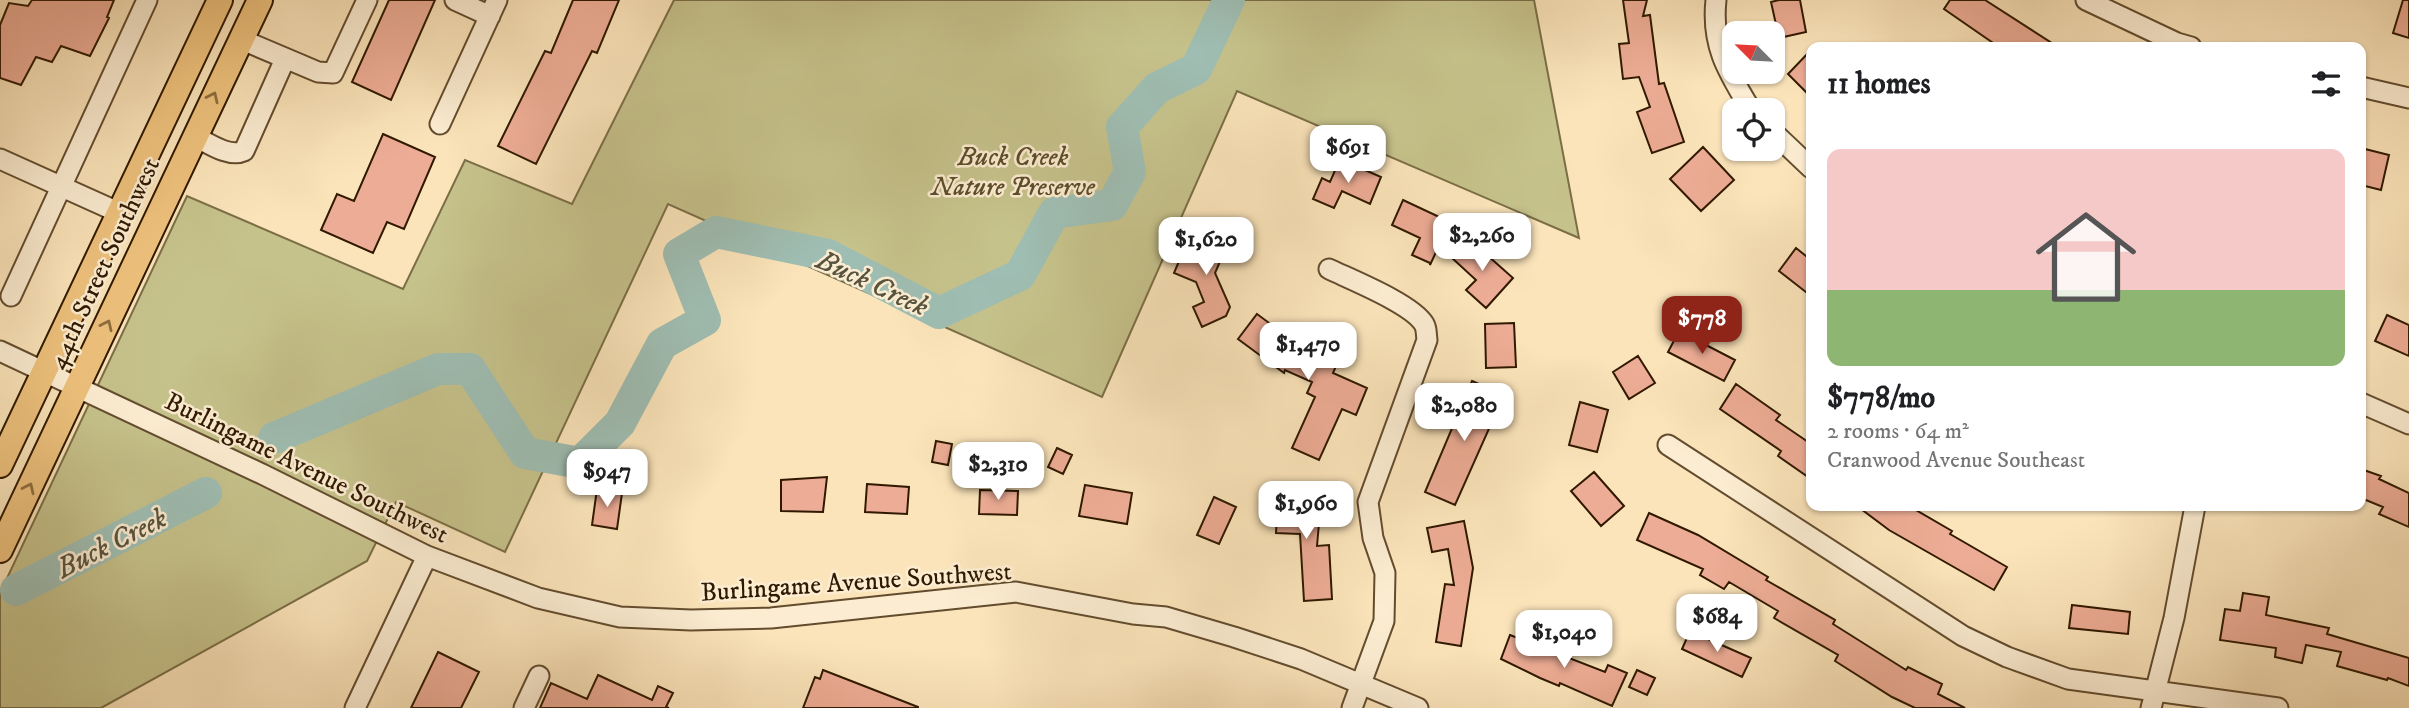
<!DOCTYPE html>
<meta charset="utf-8">
<style>
body{margin:0;font-family:"IM FELL DW Pica",serif;background:#f2f2f2;color:#202124;height:100vh;display:flex;flex-direction:column;font-size:26px;white-space:nowrap}
*{box-sizing:border-box;margin:0}
p{font-size:23px;color:#757577}
.icon{flex:none;width:38px;height:38px;fill:none;stroke:currentColor;stroke-width:2;stroke-linecap:round;stroke-linejoin:round}
.map{position:relative;flex:1;overflow:hidden}
.side{position:absolute;left:1806px;top:42px;width:560px;height:469px;display:flex;flex-direction:column;background:#fff;border-radius:14px;box-shadow:0 2px 5px #0004}
.side>*{flex:none}
.needle{width:46px;rotate:294deg}
.buttons{position:absolute;left:1722px;top:21px;display:grid;gap:14px}
.buttons a{display:grid;place-items:center;width:63px;height:63px;border-radius:14px;background:#fff;box-shadow:0 2px 5px #0004;font-size:35px}
.price{position:absolute;translate:-50% -60px;padding:0 16px;border-radius:14px;background:#fff;color:#222;font-size:23px;line-height:46px;filter:drop-shadow(0 2px 4px #0008)}
.price::after{content:'';position:absolute;left:50%;top:42px;width:21px;height:16px;margin-left:-10px;background:inherit;clip-path:polygon(0 0,100% 0,50% 100%)}
.price.current{background:#8f2418;color:#fff}
ul{padding:0;list-style:none}
li{display:grid;align-content:center;gap:14px;height:371px;padding:0 21px}
li+li{border-top:2px solid #e0e0e0}
li span{display:grid;place-items:center;height:217px;border-radius:14px;color:#555}
li>.icon{margin-inline-start:auto}
span .icon{width:126px;height:126px;fill:#fffc;stroke-width:1}
li b{font-size:30px}
h2{display:flex;justify-content:space-between;align-items:center;height:84px;padding:0 21px;font-size:30px}
.map>svg:first-child{display:block}
.green{fill:#c6c28b;stroke:#7b6e46;stroke-width:2}
.lines{fill:none;stroke-linecap:round;stroke-linejoin:round}
.river{stroke:#9fbeb3;stroke-width:32}
.building{fill:#edac95;stroke:#301900;stroke-width:2}
.minor-casing{stroke:#634c2e;stroke-width:23}
.major-casing{stroke:#301900;stroke-width:28}
.minor{stroke:#fcedd2;stroke-width:19}
.major{stroke:#eec27d;stroke-width:24}
.oneway{stroke:#8f6e3e}
.labels{text-anchor:middle;stroke-width:5;stroke-linejoin:round;paint-order:stroke}
.park-label{font-size:26px;font-style:italic;fill:#5d4c2a;stroke:#fcedd2}
.street-label{font-size:26px;fill:#301900;stroke:#fcedd2}
.water-label{font-size:28px;font-style:italic;fill:#57533f;stroke:#fcedd2}
</style>
<div class="map">
<svg width="2409" height="708" viewBox="0 0 2409 708">
<rect width="100%" height="100%" fill="#fbe4ba"/>
<filter id="stains"><feTurbulence type="fractalNoise" baseFrequency=".00286" numOctaves="4"/><feColorMatrix values="0 0 0 0 .2 0 0 0 0 .09 0 0 0 0 .02 0 0 0 .5 -.17"/></filter>
<radialGradient id="worn" r=".72"><stop offset=".6" stop-color="#630" stop-opacity="0"/><stop offset="1" stop-color="#630" stop-opacity=".3"/></radialGradient>
<path class="green" d="M 674,0 L 1534,0 L 1579,238 L 1237,91 L 1102,397 L 668,204 L 505,552 L 396,502 L 367,561 L 101,708 L 0,708 L 0,593 L 187,196 L 403,289 L 465,160 L 572,204 Z"/>
<g class="lines">
<path class="river" d="M 274,438 L 438,369 L 470,369 L 525,453 L 580,463 L 620,423 L 662,344 L 705,320 L 679,254 L 716,232 L 828,255 L 939,313 L 1020,275 L 1054,213 L 1112,205 L 1130,172 L 1122,127 L 1157,88 L 1196,69 L 1229,0
M 16,590 L 206,493"/>
</g>
<path class="building" d="M 32,0 L 114,0 L 107,17 L 109,18 L 90,56 L 61,46 L 52,62 L 36,57 L 21,85 L 0,78 L 0,25 L 9,3 L 28,6 Z
M 389,0 L 435,0 L 391,100 L 352,82 Z
M 573,0 L 619,0 L 597,53 L 592,51 L 536,164 L 498,146 L 545,51 L 551,53 Z
M 1623,0 L 1647,0 L 1643,16 L 1650,15 L 1659,84 L 1664,83 L 1684,142 L 1652,153 L 1637,112 L 1650,107 L 1639,77 L 1623,79 L 1619,44 L 1629,43 Z
M 1779,0 L 1800,0 L 1806,32 L 1779,38 L 1771,2 Z
M 1950,0 L 1985,0 L 2058,47 L 1999,47 L 1944,9 Z
M 2403,0 L 2409,0 L 2409,38 L 2393,33 Z
M 1811,50 L 1811,97 L 1788,74 Z
M 383,134 L 435,157 L 404,229 L 387,222 L 373,253 L 321,230 L 337,194 L 354,201 Z
M 1703,147 L 1734,180 L 1701,211 L 1670,179 Z
M 2361,148 L 2389,155 L 2381,190 L 2361,185 Z
M 1340,159 L 1381,177 L 1370,204 L 1342,191 L 1334,208 L 1313,199 L 1322,178 L 1330,182 Z
M 1403,200 L 1450,222 L 1430,265 L 1430,263 L 1412,255 L 1420,238 L 1392,225 Z
M 1201,231 L 1228,243 L 1215,273 L 1230,307 L 1226,316 L 1202,327 L 1193,307 L 1204,302 L 1196,282 L 1174,273 L 1182,254 L 1189,257 Z
M 1469,239 L 1513,278 L 1486,308 L 1466,290 L 1476,280 L 1452,258 Z
M 1796,248 L 1811,260 L 1811,296 L 1779,271 Z
M 1257,314 L 1315,357 L 1322,341 L 1343,350 L 1333,373 L 1367,388 L 1356,415 L 1342,409 L 1319,460 L 1292,448 L 1315,397 L 1307,393 L 1312,382 L 1285,370 L 1284,373 L 1238,339 Z
M 2387,315 L 2409,325 L 2409,356 L 2375,341 Z
M 1514,323 L 1516,367 L 1486,368 L 1485,324 Z
M 1679,331 L 1735,360 L 1724,381 L 1668,352 Z
M 1638,356 L 1655,383 L 1629,399 L 1613,372 Z
M 1472,381 L 1504,395 L 1455,505 L 1425,492 Z
M 1736,384 L 1780,415 L 1776,420 L 1811,444 L 1811,479 L 1778,456 L 1781,451 L 1720,409 Z
M 1580,402 L 1608,410 L 1597,452 L 1569,445 Z
M 936,441 L 952,444 L 948,465 L 932,462 Z
M 1057,448 L 1072,455 L 1063,474 L 1048,467 Z
M 2361,469 L 2381,476 L 2379,479 L 2409,493 L 2409,527 L 2379,514 L 2383,507 L 2361,498 Z
M 1594,472 L 1624,506 L 1601,526 L 1571,491 Z
M 827,477 L 823,512 L 781,511 L 781,480 Z
M 867,484 L 909,487 L 907,514 L 865,512 Z
M 1279,484 L 1308,486 L 1306,511 L 1320,512 L 1317,546 L 1329,545 L 1332,599 L 1304,601 L 1300,534 L 1276,533 Z
M 1085,485 L 1132,493 L 1127,524 L 1079,516 Z
M 597,489 L 622,493 L 617,529 L 592,525 Z
M 980,490 L 1018,491 L 1017,515 L 979,514 Z
M 1214,497 L 1236,507 L 1219,544 L 1197,535 Z
M 1857,506 L 1909,506 L 1952,531 L 1950,534 L 2007,567 L 1994,590 L 1889,530 Z
M 1649,513 L 1698,535 L 1768,577 L 1766,580 L 1835,620 L 1833,624 L 1906,670 L 1908,667 L 1942,684 L 1938,694 L 1965,708 L 1915,708 L 1892,697 L 1835,661 L 1838,655 L 1774,618 L 1778,611 L 1729,582 L 1724,589 L 1700,575 L 1703,569 L 1637,540 Z
M 1464,521 L 1473,568 L 1461,646 L 1436,642 L 1445,584 L 1454,585 L 1448,549 L 1432,552 L 1427,528 Z
M 2243,593 L 2269,597 L 2266,615 L 2329,628 L 2327,634 L 2409,658 L 2409,686 L 2388,678 L 2387,680 L 2337,666 L 2341,652 L 2306,645 L 2302,663 L 2275,657 L 2276,648 L 2220,640 L 2225,609 L 2240,611 Z
M 2072,605 L 2130,612 L 2128,634 L 2069,628 Z
M 1690,631 L 1751,658 L 1742,677 L 1682,649 Z
M 1510,635 L 1605,672 L 1608,665 L 1627,673 L 1612,706 L 1560,683 L 1559,686 L 1540,678 L 1501,659 Z
M 438,652 L 479,672 L 461,708 L 411,708 Z
M 823,670 L 918,707 L 918,708 L 803,708 L 815,677 L 820,679 Z
M 1637,670 L 1655,678 L 1647,695 L 1629,687 Z
M 598,675 L 652,700 L 658,686 L 673,693 L 666,707 L 669,708 L 540,708 L 551,683 L 587,699 Z"/>
<g class="lines">
<defs>
<path id="minor" d="M 455,0 L 490,16
M 1716,0 C 1711,46 1728,72 1751,110
M 2086,0 L 2177,43 L 2191,47
M 240,39 L 318,72 L 333,73 L 367,0
M 2361,87 L 2409,98
M 440,124 L 497,0
M 1773,132 L 1811,168
M 194,136 C 208,143 229,158 244,151 L 285,59
M 0,159 L 120,213
M 1329,269 C 1352,280 1412,304 1424,324 C 1427,329 1426,334 1427,340 L 1368,502 L 1373,538 L 1385,573 L 1384,621 L 1352,708
M 11,296 L 147,0
M 0,351 L 262,474 L 427,556 L 538,598 L 620,617 L 691,620 L 771,618 L 1016,592 L 1133,614 L 1166,617 L 1234,637 L 1301,659 L 1418,708
M 2361,403 L 2409,424
M 1668,445 L 1963,636 L 2007,657 L 2068,679 L 2278,708
M 355,708 L 427,556
M 524,708 L 539,676
M 2151,708 L 2174,618 L 2195,506"/>
<path id="major" d="M 0,465 L 220,0
M 0,550 L 260,0"/>
</defs>
<use href="#minor" class="minor-casing"/>
<use href="#major" class="major-casing"/>
<use href="#minor" class="minor"/>
<use href="#major" class="major"/>
</g>
<defs><path id="oneway-chevron" d="M-2-3.5L2.5 0L-2 3.5" fill="none" stroke-width="1.6" stroke-linecap="round" stroke-linejoin="round" transform="scale(1.75)"/></defs>
<g class="oneway">
<use href="#oneway-chevron" transform="translate(213 97) rotate(-65)"/>
<use href="#oneway-chevron" transform="translate(107 325) rotate(-65)"/>
<use href="#oneway-chevron" transform="translate(29 488) rotate(-65)"/>
</g>
<g class="labels">
<g class="park-label">
<text x="1013" y="165">Buck Creek<tspan x="1013" dy="30">Nature Preserve</tspan></text>
</g>
<g class="street-label">
<text transform="translate(103 263) rotate(-65)" y="9">44th Street Southwest</text>
<text transform="translate(307 467) rotate(26)" y="9">Burlingame Avenue Southwest</text>
<text transform="translate(856 581) rotate(-4)" y="9">Burlingame Avenue Southwest</text>
</g>
<g class="water-label">
<text transform="translate(873 282) rotate(25)" y="10">Buck Creek</text>
<text transform="translate(111 542) rotate(-27)" y="10">Buck Creek</text>
</g>
</g>
<rect width="100%" height="100%" filter="url(#stains)"/>
<rect width="100%" height="100%" fill="url(#worn)"/>
</svg>
<div class="buttons">
<a><svg class="needle" viewBox="-14 -14 28 28"><path d="M0-13l5 13h-10z" fill="#e53935"/><path d="M0 13l5-13h-10z" fill="#757577"/></svg></a>
<a><svg class="icon" aria-label="locate" viewBox="0 0 24 24"><circle cx="12" cy="12" r="6"/><path d="M12 2v4M12 18v4M2 12h4M18 12h4"/></svg></a>
</div>
<b class="price" style="left:1348px;top:185px">$691</b>
<b class="price" style="left:1482px;top:273px">$2,260</b>
<b class="price" style="left:1206px;top:277px">$1,620</b>
<b class="price current" style="left:1702px;top:356px">$778</b>
<b class="price" style="left:1308px;top:382px">$1,470</b>
<b class="price" style="left:1464px;top:443px">$2,080</b>
<b class="price" style="left:998px;top:502px">$2,310</b>
<b class="price" style="left:607px;top:509px">$947</b>
<b class="price" style="left:1306px;top:541px">$1,960</b>
<b class="price" style="left:1717px;top:654px">$684</b>
<b class="price" style="left:1564px;top:670px">$1,040</b>
<section class="side">
<h2>11 homes<svg class="icon" aria-label="filters" viewBox="0 0 24 24"><path d="M4 7h16M4 17h16"/><circle cx="9" cy="7" r="2"/><circle cx="15" cy="17" r="2"/></svg></h2>
<ul>
<li><span style="background:linear-gradient(#f6c9c9 65%,#8fb573 0)"><svg class="icon" aria-label="home" viewBox="0 0 24 24"><path d="M3 11l9-7 9 7M6 9v11h12V9"/></svg></span><div><b>$778/mo</b><p>2 rooms · 64 m²</p><p>Cranwood Avenue Southeast</p></div></li>
</ul>
</section>
</div>
